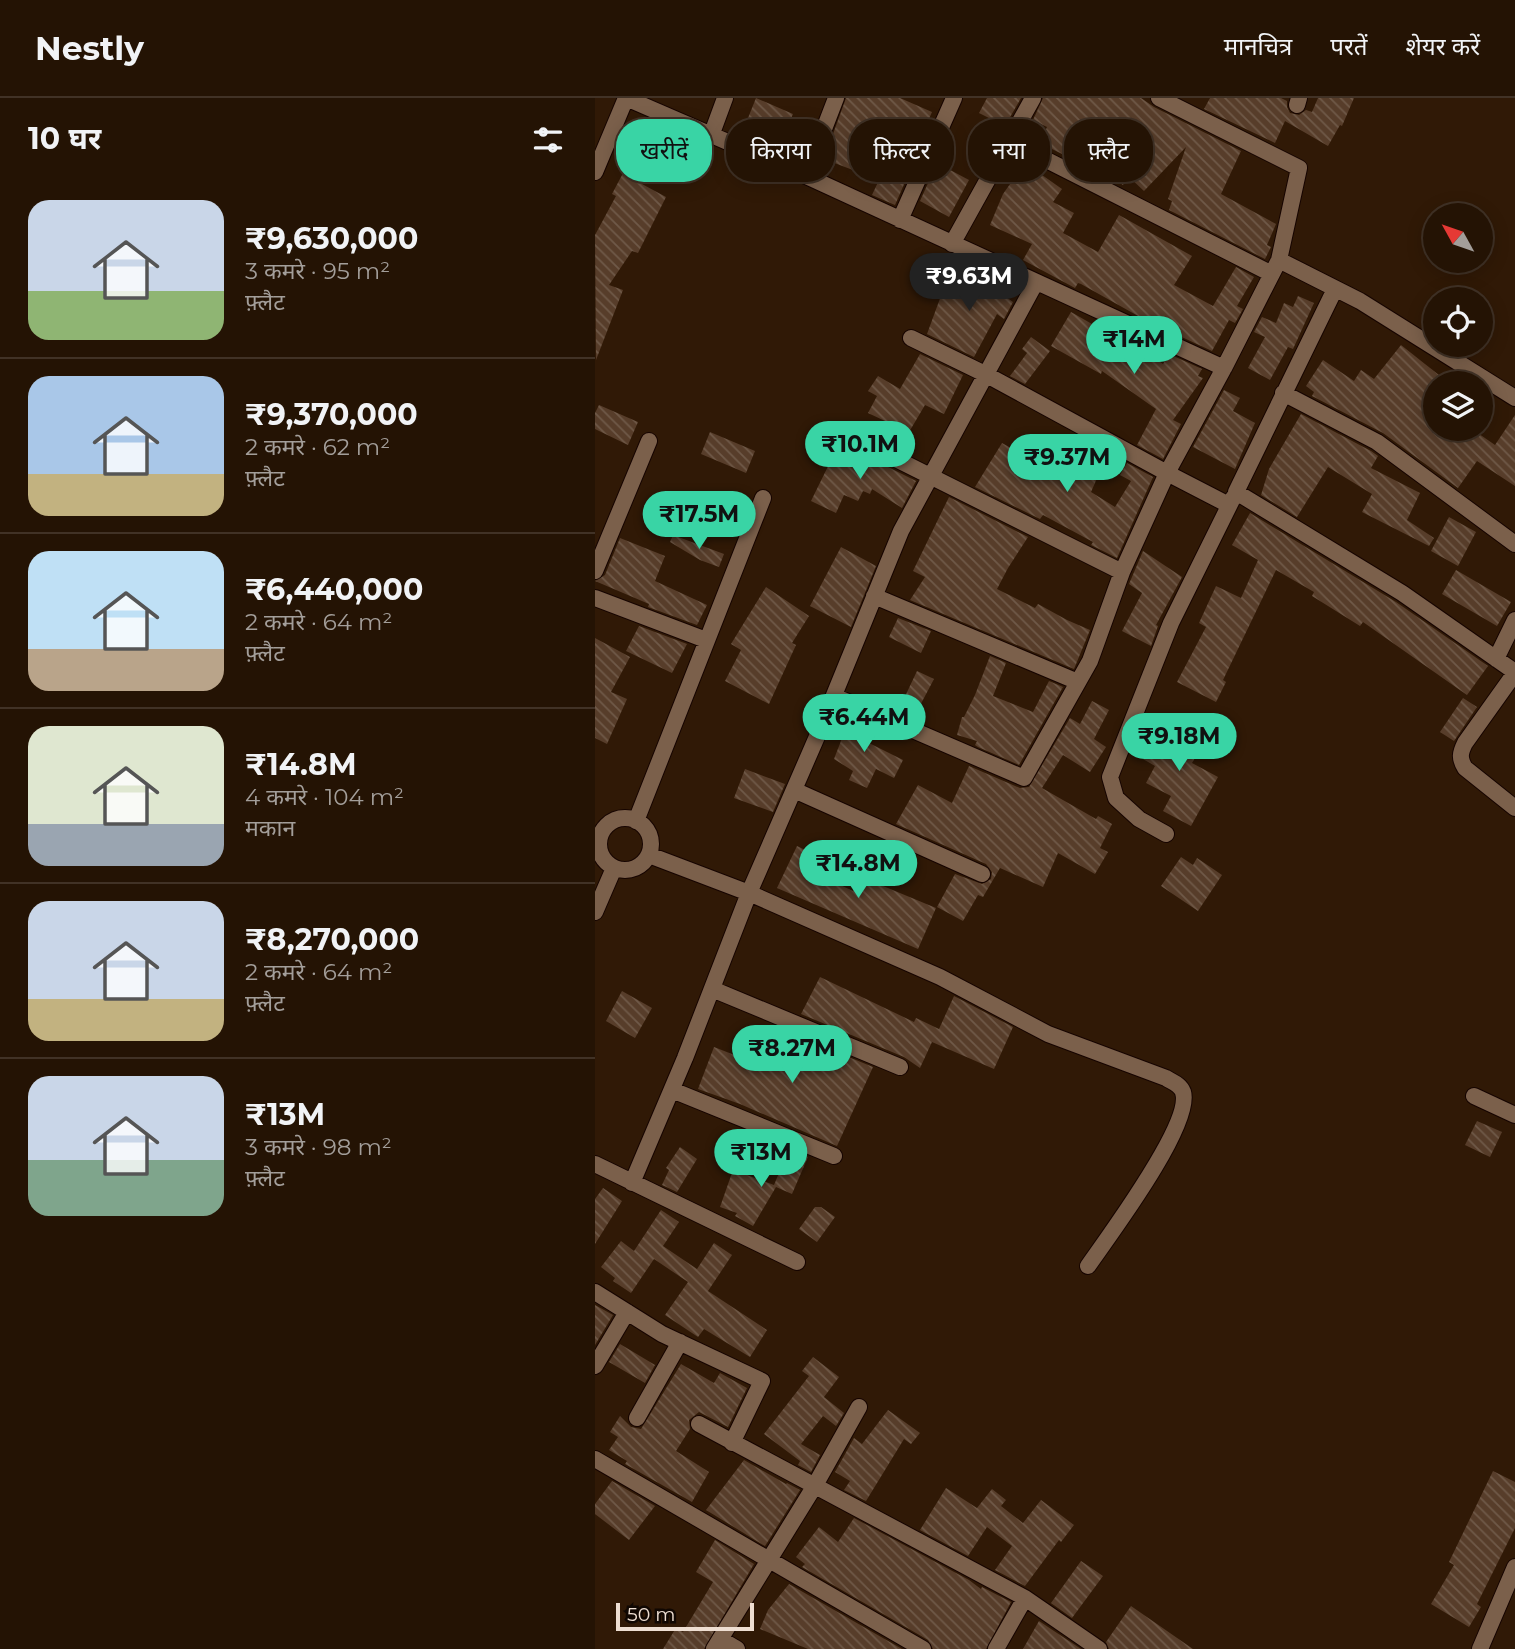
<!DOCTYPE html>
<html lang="hi">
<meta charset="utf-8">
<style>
body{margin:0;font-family:Montserrat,"Noto Sans Devanagari",sans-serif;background:#302013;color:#f1f3f6;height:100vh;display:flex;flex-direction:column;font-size:26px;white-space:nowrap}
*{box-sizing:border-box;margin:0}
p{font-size:23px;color:#a39e9a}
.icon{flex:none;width:38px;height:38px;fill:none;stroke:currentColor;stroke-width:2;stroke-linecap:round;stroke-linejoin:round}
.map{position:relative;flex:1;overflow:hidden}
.drawer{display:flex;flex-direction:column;background:#241304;width:595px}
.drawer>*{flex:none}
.guide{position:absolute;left:21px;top:21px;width:665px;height:63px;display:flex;gap:14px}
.needle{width:46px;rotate:310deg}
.controls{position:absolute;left:828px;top:105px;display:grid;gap:14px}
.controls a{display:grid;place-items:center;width:70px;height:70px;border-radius:50%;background:#241304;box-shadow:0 4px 18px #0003,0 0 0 2px #413226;font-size:35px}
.scale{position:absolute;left:21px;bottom:18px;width:138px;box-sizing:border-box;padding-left:7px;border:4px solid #eeded2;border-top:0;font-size:19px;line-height:24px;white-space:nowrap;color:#eeded2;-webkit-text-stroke:5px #100702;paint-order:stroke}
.price{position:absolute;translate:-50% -60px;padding:0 16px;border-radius:24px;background:#39d4a5;color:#111;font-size:23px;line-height:46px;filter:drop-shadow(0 2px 4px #0008)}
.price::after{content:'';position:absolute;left:50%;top:42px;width:21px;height:16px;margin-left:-10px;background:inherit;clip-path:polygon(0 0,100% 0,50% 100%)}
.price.on{background:#222;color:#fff}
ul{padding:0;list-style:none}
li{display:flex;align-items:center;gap:21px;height:175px;padding:0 28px}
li+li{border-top:2px solid #413226}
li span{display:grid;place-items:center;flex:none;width:196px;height:140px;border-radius:21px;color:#555}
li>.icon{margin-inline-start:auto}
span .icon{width:84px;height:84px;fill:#fffc;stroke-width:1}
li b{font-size:30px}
h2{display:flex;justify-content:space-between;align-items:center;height:84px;padding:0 28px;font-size:30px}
.pill{padding:0 24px;border-radius:28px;background:#241304;box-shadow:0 4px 18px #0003,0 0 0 2px #413226;font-size:24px;line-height:63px}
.pill.on{background:#39d4a5;color:#111}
header{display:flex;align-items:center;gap:42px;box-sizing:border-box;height:98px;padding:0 35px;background:#241304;border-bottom:2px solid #413226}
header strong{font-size:33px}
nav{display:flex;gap:38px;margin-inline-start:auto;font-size:24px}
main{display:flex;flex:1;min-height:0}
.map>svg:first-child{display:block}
.building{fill:url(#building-back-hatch)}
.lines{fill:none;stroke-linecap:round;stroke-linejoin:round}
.minor-casing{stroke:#160400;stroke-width:18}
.minor{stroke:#7b604b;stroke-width:16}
</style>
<header>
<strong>Nestly</strong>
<nav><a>मानचित्र</a><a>परतें</a><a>शेयर करें</a></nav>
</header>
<main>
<section class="drawer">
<h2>10 घर<svg class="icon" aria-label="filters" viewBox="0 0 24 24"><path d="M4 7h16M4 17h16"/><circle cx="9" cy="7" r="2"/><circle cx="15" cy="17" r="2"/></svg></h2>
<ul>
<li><span style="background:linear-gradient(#c9d6e8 65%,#8fb573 0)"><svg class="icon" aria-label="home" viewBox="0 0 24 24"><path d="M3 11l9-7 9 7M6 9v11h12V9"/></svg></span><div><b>₹9,630,000</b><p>3 कमरे · 95 m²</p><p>फ़्लैट</p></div></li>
<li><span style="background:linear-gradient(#a9c7e8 70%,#c2b280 0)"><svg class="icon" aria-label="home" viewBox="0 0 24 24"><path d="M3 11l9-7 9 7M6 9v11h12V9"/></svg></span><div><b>₹9,370,000</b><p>2 कमरे · 62 m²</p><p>फ़्लैट</p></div></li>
<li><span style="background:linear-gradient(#bfe0f5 70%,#b9a48a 0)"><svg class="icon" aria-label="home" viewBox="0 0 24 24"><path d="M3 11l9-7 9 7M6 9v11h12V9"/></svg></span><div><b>₹6,440,000</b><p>2 कमरे · 64 m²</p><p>फ़्लैट</p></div></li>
<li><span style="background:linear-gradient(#dfe7d0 70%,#9aa5b1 0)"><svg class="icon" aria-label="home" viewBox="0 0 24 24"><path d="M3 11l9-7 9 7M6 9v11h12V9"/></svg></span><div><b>₹14.8M</b><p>4 कमरे · 104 m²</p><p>मकान</p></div></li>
<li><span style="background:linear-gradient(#c9d6e8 70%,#c2b280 0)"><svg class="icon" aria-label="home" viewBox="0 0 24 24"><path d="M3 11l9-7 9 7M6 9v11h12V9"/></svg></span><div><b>₹8,270,000</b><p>2 कमरे · 64 m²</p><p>फ़्लैट</p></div></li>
<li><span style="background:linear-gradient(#c9d6e8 60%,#7fa58c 0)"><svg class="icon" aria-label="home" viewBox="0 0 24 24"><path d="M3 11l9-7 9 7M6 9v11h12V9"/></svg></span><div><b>₹13M</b><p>3 कमरे · 98 m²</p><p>फ़्लैट</p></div></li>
</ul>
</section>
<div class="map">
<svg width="920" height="1551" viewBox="0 0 920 1551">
<defs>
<pattern id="building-back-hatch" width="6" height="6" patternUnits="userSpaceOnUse" patternTransform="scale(1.75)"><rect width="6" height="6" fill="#573d2a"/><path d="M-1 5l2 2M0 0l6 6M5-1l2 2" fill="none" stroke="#6f5948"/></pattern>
</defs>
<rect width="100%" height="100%" fill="#301906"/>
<path class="building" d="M 161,0 L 198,16 L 189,36 L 153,20 Z
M 251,0 L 305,0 L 337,14 L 330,30 L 319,25 L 301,68 L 314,75 L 300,107 L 277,97 L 284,82 L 229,61 Z
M 392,0 L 426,0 L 410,28 L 384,15 Z
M 448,0 L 546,0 L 559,9 L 646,53 L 626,96 L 681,126 L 672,147 L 676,149 L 670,161 L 574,112 L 577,103 L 573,101 L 591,49 L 549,93 L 533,78 L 528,87 L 498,67 L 506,56 L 476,42 L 469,57 L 445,45 L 452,29 L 438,22 Z
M 615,0 L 686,0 L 692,3 L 692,9 L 695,15 L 704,17 L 711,12 L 717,14 L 723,0 L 759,0 L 747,28 L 745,27 L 733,48 L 690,23 L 680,45 L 609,11 Z
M 380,30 L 401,45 L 394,57 L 372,46 Z
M 44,31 L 66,40 L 47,86 L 71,99 L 43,155 L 37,153 L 14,187 L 28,192 L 1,262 L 0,137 L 21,98 L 17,96 L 36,60 L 32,59 Z
M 342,65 L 374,82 L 354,119 L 325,103 Z
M 430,65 L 467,91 L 458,104 L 479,115 L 468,135 L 503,154 L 524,117 L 597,158 L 579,187 L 618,208 L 641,169 L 659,179 L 642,208 L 648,211 L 640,225 L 634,222 L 617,253 L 552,223 L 486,186 L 483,185 L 480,190 L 428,162 L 437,146 L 395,127 L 408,96 Z
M 359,175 L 391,193 L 402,177 L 419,187 L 411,199 L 418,204 L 409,221 L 402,216 L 379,259 L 332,236 L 347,195 Z
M 703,198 L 719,205 L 698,251 L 693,249 L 675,282 L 653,270 L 670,239 L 659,234 L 667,219 L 681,225 L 689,205 L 698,209 Z
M 476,214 L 532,246 L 534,242 L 568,266 L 574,256 L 607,271 L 603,278 L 608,280 L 578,322 L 586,326 L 568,361 L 542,347 L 561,311 L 507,273 L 506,276 L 456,248 Z
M 436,239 L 455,253 L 430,286 L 415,278 L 432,255 L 427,251 Z
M 806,247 L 854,285 L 840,285 L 840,308 L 834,318 L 840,322 L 840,331 L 852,331 L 869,342 L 877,331 L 900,347 L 920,317 L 920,388 L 882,363 L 863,390 L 788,335 L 717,298 L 719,294 L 711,288 L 728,262 L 759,283 L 766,272 L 779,281 Z
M 325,256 L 368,277 L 349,316 L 330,307 L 304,351 L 285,341 L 288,336 L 284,333 L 290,323 L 273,315 L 282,298 L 273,293 L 283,278 L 305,291 Z
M 629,292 L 645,300 L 638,313 L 660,325 L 640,371 L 598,349 Z
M 4,307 L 43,324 L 33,347 L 0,331 L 0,315 Z
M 706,316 L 776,353 L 783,358 L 776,370 L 825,395 L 812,422 L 839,440 L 834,448 L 767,414 L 777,396 L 733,369 L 702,419 L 666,397 L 674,371 Z
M 115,334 L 160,353 L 151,375 L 106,356 Z
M 407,345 L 461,375 L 474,348 L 492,356 L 494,352 L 511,360 L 496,394 L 520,409 L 536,383 L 525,377 L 532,365 L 558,379 L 522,460 L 496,447 L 498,444 L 448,417 L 445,421 L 380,389 Z
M 243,348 L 272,362 L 273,359 L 321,383 L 307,410 L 277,391 L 275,396 L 268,393 L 263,403 L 249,397 L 241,415 L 216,403 Z
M 354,399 L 433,439 L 413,470 L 402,491 L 440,510 L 443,506 L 472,522 L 495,532 L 479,571 L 315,502 L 330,479 L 318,473 Z
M 655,415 L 801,504 L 893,568 L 872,597 L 768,524 L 765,528 L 717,498 L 719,494 L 681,472 L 628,582 L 631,584 L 621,604 L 582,584 L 611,529 L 604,525 L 621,488 L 646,500 L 663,462 L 637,447 Z
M 854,419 L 881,434 L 863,468 L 836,453 Z
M 78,437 L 129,456 L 124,469 L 105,462 L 75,444 Z
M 25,440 L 70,458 L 60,483 L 112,507 L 102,527 L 53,509 L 54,506 L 0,483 L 10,477 Z
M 246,449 L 281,468 L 256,529 L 215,508 Z
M 548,453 L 587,479 L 561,527 L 563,528 L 556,548 L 527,533 L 547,495 L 534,486 Z
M 861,472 L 916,504 L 902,528 L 847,496 Z
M 171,489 L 214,518 L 197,545 L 201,547 L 174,606 L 130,583 L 146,552 L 136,546 Z
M 303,520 L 336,533 L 326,555 L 294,539 Z
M 44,528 L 92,546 L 77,575 L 31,553 Z
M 0,540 L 35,559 L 16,594 L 32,601 L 12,646 L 0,640 Z
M 395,558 L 411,565 L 398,598 L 438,614 L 454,583 L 468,589 L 424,667 L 383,649 L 380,647 L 382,643 L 362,637 L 367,619 L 369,619 L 380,597 Z
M 322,573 L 339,581 L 320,617 L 305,609 Z
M 868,600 L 882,609 L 859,643 L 845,634 Z
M 497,603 L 514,612 L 499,641 L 511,649 L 495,674 L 468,657 L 447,690 L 501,721 L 503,718 L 517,726 L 505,750 L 513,754 L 500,776 L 463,755 L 448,789 L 405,770 L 388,799 L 383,797 L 368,823 L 342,809 L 360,776 L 387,786 L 396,781 L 397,774 L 391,766 L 301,726 L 323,687 L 357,705 L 374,668 L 425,690 L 434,689 L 475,620 L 485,626 Z
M 256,617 L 277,626 L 270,643 L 308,662 L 299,680 L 281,671 L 272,690 L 254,682 L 258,673 L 239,661 Z
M 568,624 L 608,646 L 597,665 L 623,679 L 596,728 L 568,713 L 576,698 L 551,685 L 560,668 L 548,661 Z
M 150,671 L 190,686 L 178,714 L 139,700 Z
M 202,748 L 229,761 L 222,776 L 258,793 L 264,778 L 341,810 L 323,851 L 182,790 Z
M 586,759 L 598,767 L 602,760 L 627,777 L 603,813 L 566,788 Z
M 225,879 L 319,924 L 321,920 L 344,931 L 359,898 L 418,929 L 399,971 L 337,944 L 325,970 L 309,959 L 206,916 Z
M 27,893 L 57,910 L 40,940 L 11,923 Z
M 183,930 L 278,969 L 242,1048 L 145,1006 L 103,991 L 119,949 L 165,967 Z
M 882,1023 L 907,1034 L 895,1059 L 870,1047 Z
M 85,1049 L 102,1061 L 82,1094 L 67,1087 L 74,1072 L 71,1070 Z
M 194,1051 L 213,1059 L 197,1096 L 181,1089 L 158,1128 L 140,1118 L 142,1115 L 125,1109 L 138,1072 L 179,1087 Z
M 8,1090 L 27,1103 L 0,1146 L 0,1101 Z
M 220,1109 L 226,1109 L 240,1119 L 222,1144 L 204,1131 Z
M 66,1112 L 84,1124 L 68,1148 L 102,1171 L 119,1145 L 137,1157 L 113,1193 L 172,1232 L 155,1259 L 109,1231 L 103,1239 L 70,1217 L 93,1184 L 59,1161 L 36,1195 L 18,1183 L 20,1180 L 6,1169 L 26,1143 L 39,1153 Z
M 0,1207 L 18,1217 L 0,1247 Z
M 25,1246 L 60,1267 L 50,1285 L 14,1264 Z
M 218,1259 L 244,1279 L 229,1299 L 249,1315 L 241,1328 L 228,1318 L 206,1346 L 225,1357 L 216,1374 L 203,1367 L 205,1363 L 169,1336 L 214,1278 L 207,1273 Z
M 86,1266 L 119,1285 L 125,1275 L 152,1290 L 133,1329 L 104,1314 L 94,1322 L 95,1331 L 81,1353 L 114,1374 L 97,1404 L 30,1366 L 32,1363 L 14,1352 L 23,1339 L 15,1334 L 25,1318 L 36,1329 L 46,1331 Z
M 293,1312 L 325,1335 L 316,1346 L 309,1341 L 271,1403 L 249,1392 L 255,1383 L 240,1374 L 259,1340 L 267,1346 Z
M 149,1362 L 191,1386 L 192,1385 L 205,1392 L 170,1448 L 111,1412 Z
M 898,1373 L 920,1384 L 920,1430 L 882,1506 L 886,1509 L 874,1529 L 836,1506 L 859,1467 L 854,1464 Z
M 17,1383 L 60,1408 L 34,1442 L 0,1416 L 0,1406 Z
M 351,1390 L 382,1410 L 397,1391 L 411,1402 L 406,1408 L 428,1425 L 446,1402 L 479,1427 L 466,1444 L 464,1442 L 430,1488 L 400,1472 L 417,1448 L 392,1429 L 373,1458 L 325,1432 Z
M 259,1420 L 374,1482 L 386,1491 L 387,1489 L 416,1504 L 391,1551 L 338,1551 L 333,1542 L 207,1469 L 210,1466 L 201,1459 L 224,1429 L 243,1444 Z
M 120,1442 L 159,1466 L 109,1551 L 68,1551 L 81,1530 L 88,1534 L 118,1484 L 101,1474 Z
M 486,1463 L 508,1478 L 477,1520 L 456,1505 Z
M 194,1486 L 307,1551 L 213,1551 L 165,1531 L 173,1512 Z
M 536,1508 L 598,1551 L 514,1551 L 511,1544 Z
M 444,1523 L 486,1551 L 428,1551 Z"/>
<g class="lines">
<defs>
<path id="minor" d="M 564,0 L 704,70 L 684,162
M 702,7 L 704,0
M 116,38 L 130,0
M 414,43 L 677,176
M 0,74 L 31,0 L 211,78 L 629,270 L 684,162 L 765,203 L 920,300
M 211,78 L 241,0
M 305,122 L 359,0
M 357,146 L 438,0
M 441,184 L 306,433 L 224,634 L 154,795 L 345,879 L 453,936 L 571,980 C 577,984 585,986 588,994 C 598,1026 513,1139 493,1168
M 740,191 L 641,394 L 807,495 L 920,574
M 316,240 L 390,276 L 572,375 L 629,270
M 688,295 L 782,344 L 920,446
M 273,347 L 527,474 L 572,375 L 634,407
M 0,473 L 54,343
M 279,498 L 483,584
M 0,500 L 111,542
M 901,561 L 920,522
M 920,575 L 870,645 C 865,655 864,660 870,670 L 920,710
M 239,598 L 429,680 L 495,563 L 527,474
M 199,692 L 387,776
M4 746a26 26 0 1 1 52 0a26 26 0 1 1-52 0Z
M 41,723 L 168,400
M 571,736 L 544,721 L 521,700 L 515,679 L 576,525 L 638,400
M 0,814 L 19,770
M 117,891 L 305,969
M 77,992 L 239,1058
M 879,998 L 920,1017
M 0,1066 L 202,1164
M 37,1085 L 90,960 L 154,795 L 54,757
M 0,1194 L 67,1236 L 167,1283 L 137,1345
M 0,1268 L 32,1214
M 42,1320 L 85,1244
M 104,1326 L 430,1500 L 504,1551
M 0,1361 L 328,1551
M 125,1541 L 142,1551
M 119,1551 L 219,1389 L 264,1309
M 401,1551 L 430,1500
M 885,1551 L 920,1469"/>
</defs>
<use href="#minor" class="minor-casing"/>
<use href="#minor" class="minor"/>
</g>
</svg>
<div class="controls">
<a><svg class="needle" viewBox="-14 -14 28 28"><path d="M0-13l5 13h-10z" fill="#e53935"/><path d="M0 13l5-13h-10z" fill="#a39e9a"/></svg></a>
<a><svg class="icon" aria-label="locate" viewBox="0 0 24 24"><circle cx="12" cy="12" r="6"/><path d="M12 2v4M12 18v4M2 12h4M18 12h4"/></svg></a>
<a><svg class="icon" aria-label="layers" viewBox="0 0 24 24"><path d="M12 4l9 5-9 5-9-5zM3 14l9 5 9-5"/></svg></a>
</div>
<div class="scale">50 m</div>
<b class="price on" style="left:374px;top:215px">₹9.63M</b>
<b class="price" style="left:539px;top:278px">₹14M</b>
<b class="price" style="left:265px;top:383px">₹10.1M</b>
<b class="price" style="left:472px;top:396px">₹9.37M</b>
<b class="price" style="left:104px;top:453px">₹17.5M</b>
<b class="price" style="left:269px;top:656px">₹6.44M</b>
<b class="price" style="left:584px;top:675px">₹9.18M</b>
<b class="price" style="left:263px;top:802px">₹14.8M</b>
<b class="price" style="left:197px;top:987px">₹8.27M</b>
<b class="price" style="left:166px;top:1091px">₹13M</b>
<div class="guide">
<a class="pill on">खरीदें</a>
<a class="pill">किराया</a>
<a class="pill">फ़िल्टर</a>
<a class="pill">नया</a>
<a class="pill">फ़्लैट</a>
</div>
</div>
</main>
